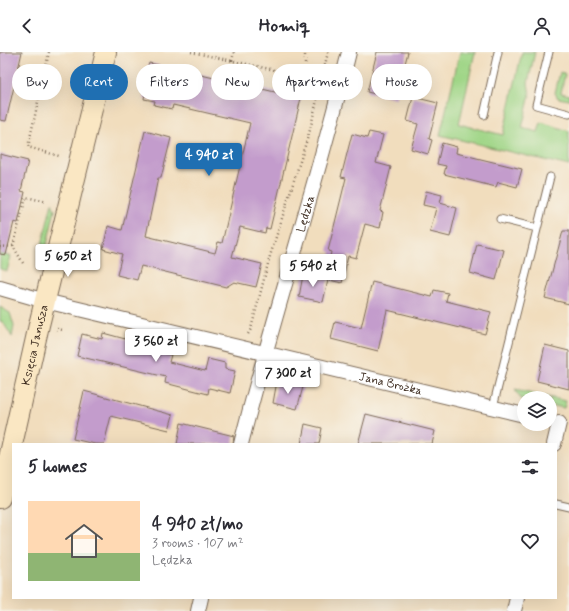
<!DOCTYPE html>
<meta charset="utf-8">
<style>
body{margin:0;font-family:Mynerve,sans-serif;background:#f7f7f7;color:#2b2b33;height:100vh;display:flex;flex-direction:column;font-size:15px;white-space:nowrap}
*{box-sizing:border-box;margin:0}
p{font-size:13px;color:#7c7c81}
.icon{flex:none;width:22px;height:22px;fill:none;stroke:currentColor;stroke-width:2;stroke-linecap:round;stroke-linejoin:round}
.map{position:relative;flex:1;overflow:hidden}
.panel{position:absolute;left:12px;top:391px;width:545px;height:156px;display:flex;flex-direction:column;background:#fff;border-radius:0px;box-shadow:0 4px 16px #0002}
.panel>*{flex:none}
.guide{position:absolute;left:12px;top:12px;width:545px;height:36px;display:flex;gap:8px}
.controls{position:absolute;left:517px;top:339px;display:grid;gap:8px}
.controls a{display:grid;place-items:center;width:40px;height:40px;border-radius:50%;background:#fff;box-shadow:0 4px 16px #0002;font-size:20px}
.price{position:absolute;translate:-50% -34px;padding:0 9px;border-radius:4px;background:#fff;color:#222;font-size:13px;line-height:26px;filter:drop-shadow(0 1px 2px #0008)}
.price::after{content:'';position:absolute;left:50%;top:24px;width:12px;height:9px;margin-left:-6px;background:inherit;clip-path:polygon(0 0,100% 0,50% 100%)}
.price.selected{background:#1f6fb2;color:#fff}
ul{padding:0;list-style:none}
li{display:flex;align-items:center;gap:12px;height:100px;padding:0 16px}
li span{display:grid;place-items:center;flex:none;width:112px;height:80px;border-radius:0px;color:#555}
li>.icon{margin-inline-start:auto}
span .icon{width:48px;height:48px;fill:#fffc;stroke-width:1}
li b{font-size:17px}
h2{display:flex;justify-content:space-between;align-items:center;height:48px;padding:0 16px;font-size:17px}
.chip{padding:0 14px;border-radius:18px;background:#fff;box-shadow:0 4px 16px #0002;font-size:14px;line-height:36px}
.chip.selected{background:#1f6fb2;color:#fff}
header{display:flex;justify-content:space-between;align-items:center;height:52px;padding:0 16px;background:#fff;font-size:18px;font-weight:800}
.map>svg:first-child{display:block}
.green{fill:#9fd586;stroke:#6d8052}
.building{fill:#c39ccc}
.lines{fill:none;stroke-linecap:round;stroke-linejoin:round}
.lane-casing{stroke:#7b6956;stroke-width:9}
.street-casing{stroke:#7b6956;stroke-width:16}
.secondary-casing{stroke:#7b6956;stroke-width:22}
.path{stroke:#7b6956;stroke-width:2.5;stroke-dasharray:1 3;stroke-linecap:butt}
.lane{stroke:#fff;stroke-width:7}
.street{stroke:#fff;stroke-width:14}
.secondary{stroke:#fae7c3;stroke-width:20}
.labels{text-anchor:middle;stroke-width:4;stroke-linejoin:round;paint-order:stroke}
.street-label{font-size:12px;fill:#3b2a1e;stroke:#f7f3e8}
</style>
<header><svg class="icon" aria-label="back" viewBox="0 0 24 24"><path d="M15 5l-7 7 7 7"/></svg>Homiq<svg class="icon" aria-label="person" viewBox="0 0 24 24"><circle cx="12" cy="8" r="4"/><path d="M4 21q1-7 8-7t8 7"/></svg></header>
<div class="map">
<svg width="569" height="559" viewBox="0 0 569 559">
<rect width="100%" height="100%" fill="#f7f3e8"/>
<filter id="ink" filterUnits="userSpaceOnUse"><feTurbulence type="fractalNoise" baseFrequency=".025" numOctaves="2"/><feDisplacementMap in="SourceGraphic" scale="8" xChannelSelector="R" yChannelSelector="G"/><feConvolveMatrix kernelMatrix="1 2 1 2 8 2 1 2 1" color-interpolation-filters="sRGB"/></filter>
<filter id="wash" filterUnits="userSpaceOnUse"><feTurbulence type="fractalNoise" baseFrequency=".012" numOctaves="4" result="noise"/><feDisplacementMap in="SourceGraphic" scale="16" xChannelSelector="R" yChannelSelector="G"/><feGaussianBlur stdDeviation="0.9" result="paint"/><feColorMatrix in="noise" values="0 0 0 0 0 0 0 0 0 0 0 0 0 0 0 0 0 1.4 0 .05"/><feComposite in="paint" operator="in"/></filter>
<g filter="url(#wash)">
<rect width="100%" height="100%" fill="#f1ddbd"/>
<path class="green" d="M 460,0 L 475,0 L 459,72 L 503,83 L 522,0 L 535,0 L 528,31 L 530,43 L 522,76 L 538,80 L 541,70 L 569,79 L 569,114 L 440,83 Z
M 560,20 L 565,22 L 561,41 L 569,43 L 569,48 L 558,46 L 555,41 Z
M 52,151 L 55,158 L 43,209 L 38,209 Z
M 0,202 L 11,204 L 7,219 L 0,217 Z
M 0,255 L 10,261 L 14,274 L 12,285 L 3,270 L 0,269 Z
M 515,338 L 566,349 L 564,356 L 550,353 L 550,346 L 521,347 Z"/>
<g id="blocks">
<path class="building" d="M 0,0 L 22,0 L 6,69 L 0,68 Z
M 377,0 L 408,0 L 396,47 L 367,40 Z
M 149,11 L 301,46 L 270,177 L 266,176 L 265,181 L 240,175 L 232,205 L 262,212 L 256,235 L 234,230 L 226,235 L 141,214 L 137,228 L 117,223 L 122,202 L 103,197 L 108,174 L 122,178 L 145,79 L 171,86 L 161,126 L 158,126 L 146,184 L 215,201 L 218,190 L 222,191 L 250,71 L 173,53 L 172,57 L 154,53 L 155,49 L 144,47 L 145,41 L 142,40 Z
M 413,45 L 438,51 L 429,87 L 432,88 L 428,102 L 411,97 L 418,72 L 407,69 Z
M 369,80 L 383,83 L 376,111 L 391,115 L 380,159 L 383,160 L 380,176 L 365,172 L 356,206 L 348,204 L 342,231 L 325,227 L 331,200 L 328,199 L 346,126 L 341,125 L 352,82 L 367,86 Z
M 442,91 L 457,95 L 456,101 L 522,117 L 517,135 L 498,130 L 496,135 L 444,122 L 446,114 L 437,112 Z
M 0,102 L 28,109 L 21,139 L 25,140 L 18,171 L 14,170 L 6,203 L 0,202 Z
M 426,139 L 442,143 L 440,151 L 457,156 L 450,185 L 430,180 L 436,156 L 423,153 Z
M 563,179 L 569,179 L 569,252 L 545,246 Z
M 477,192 L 504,198 L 496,228 L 470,221 Z
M 303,223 L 328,228 L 323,250 L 299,245 Z
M 372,230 L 432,245 L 434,238 L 448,241 L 446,249 L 491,260 L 485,282 L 387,258 L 378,299 L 331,287 L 335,270 L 361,276 Z
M 103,281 L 155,295 L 154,299 L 171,303 L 169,310 L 205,319 L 208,307 L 225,311 L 225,317 L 235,319 L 230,341 L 209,336 L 208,342 L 165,331 L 166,325 L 77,304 L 82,282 L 102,287 Z
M 545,293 L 569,299 L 569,337 L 537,329 Z
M 277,329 L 303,335 L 297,357 L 273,351 Z
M 84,339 L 173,363 L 169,378 L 111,364 L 104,392 L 95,392 L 73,387 Z
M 366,362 L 435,379 L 432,392 L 358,392 Z
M 181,371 L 234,384 L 233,392 L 177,392 Z
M 305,372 L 322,376 L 319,392 L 301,392 Z"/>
</g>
</g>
<g filter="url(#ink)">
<use href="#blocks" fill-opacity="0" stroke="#7b6956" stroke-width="1"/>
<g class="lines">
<defs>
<path id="lane" d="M 549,0 L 536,53 L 569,62
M 484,63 L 498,0
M 500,167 L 537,176
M 493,355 L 550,125
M 556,452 L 569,455"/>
<g id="street">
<path id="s1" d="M 0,236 L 45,249 L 524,363"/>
<path id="s2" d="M 241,392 C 274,261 317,132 349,0"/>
<path d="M 554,392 L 559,371"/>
<path d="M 198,559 L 201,546"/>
<path d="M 514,559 L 517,546"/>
</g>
<g id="secondary">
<path id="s3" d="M 0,446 L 39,273 L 106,0"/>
</g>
</defs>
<use href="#lane" class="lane-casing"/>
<use href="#street" class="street-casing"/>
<use href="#secondary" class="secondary-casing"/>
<path class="path" d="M 49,0 L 28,95 L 59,104
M 191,0 L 321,28
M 232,9 L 234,0
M 305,24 L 305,0
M 0,195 L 13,194
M 23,211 L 13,194 L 26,145 L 47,150
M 57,277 L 63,278
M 248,282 L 251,277 L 270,204 L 310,78 L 328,0
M 400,370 L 401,366"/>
<use href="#lane" class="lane"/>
<use href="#street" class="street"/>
<use href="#secondary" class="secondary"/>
</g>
</g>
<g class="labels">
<g class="street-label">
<text dy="4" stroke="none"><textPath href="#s2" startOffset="239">Lędzka</textPath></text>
<text dy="4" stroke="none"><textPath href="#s3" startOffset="157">Księcia Janusza</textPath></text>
<text dy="4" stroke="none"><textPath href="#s1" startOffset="402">Jana Brożka</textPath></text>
</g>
</g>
</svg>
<div class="controls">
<a><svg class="icon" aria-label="layers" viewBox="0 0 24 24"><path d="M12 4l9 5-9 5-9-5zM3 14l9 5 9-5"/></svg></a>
</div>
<b class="price selected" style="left:209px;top:125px">4 940 zł</b>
<b class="price" style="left:68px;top:226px">5 650 zł</b>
<b class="price" style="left:313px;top:236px">5 540 zł</b>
<b class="price" style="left:156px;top:311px">3 560 zł</b>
<b class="price" style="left:288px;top:343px">7 300 zł</b>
<div class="guide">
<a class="chip">Buy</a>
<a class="chip selected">Rent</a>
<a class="chip">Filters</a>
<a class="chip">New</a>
<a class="chip">Apartment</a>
<a class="chip">House</a>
</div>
<section class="panel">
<h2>5 homes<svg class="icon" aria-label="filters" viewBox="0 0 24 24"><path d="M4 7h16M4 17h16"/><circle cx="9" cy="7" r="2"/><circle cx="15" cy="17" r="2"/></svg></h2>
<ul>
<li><span style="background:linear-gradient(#ffd9b3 65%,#8fb573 0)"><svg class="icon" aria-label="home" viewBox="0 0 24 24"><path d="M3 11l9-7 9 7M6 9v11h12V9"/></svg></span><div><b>4 940 zł/mo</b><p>3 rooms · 107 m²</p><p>Lędzka</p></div><svg class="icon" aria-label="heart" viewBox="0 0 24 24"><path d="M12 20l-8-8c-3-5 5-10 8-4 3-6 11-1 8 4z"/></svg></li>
</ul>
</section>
</div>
